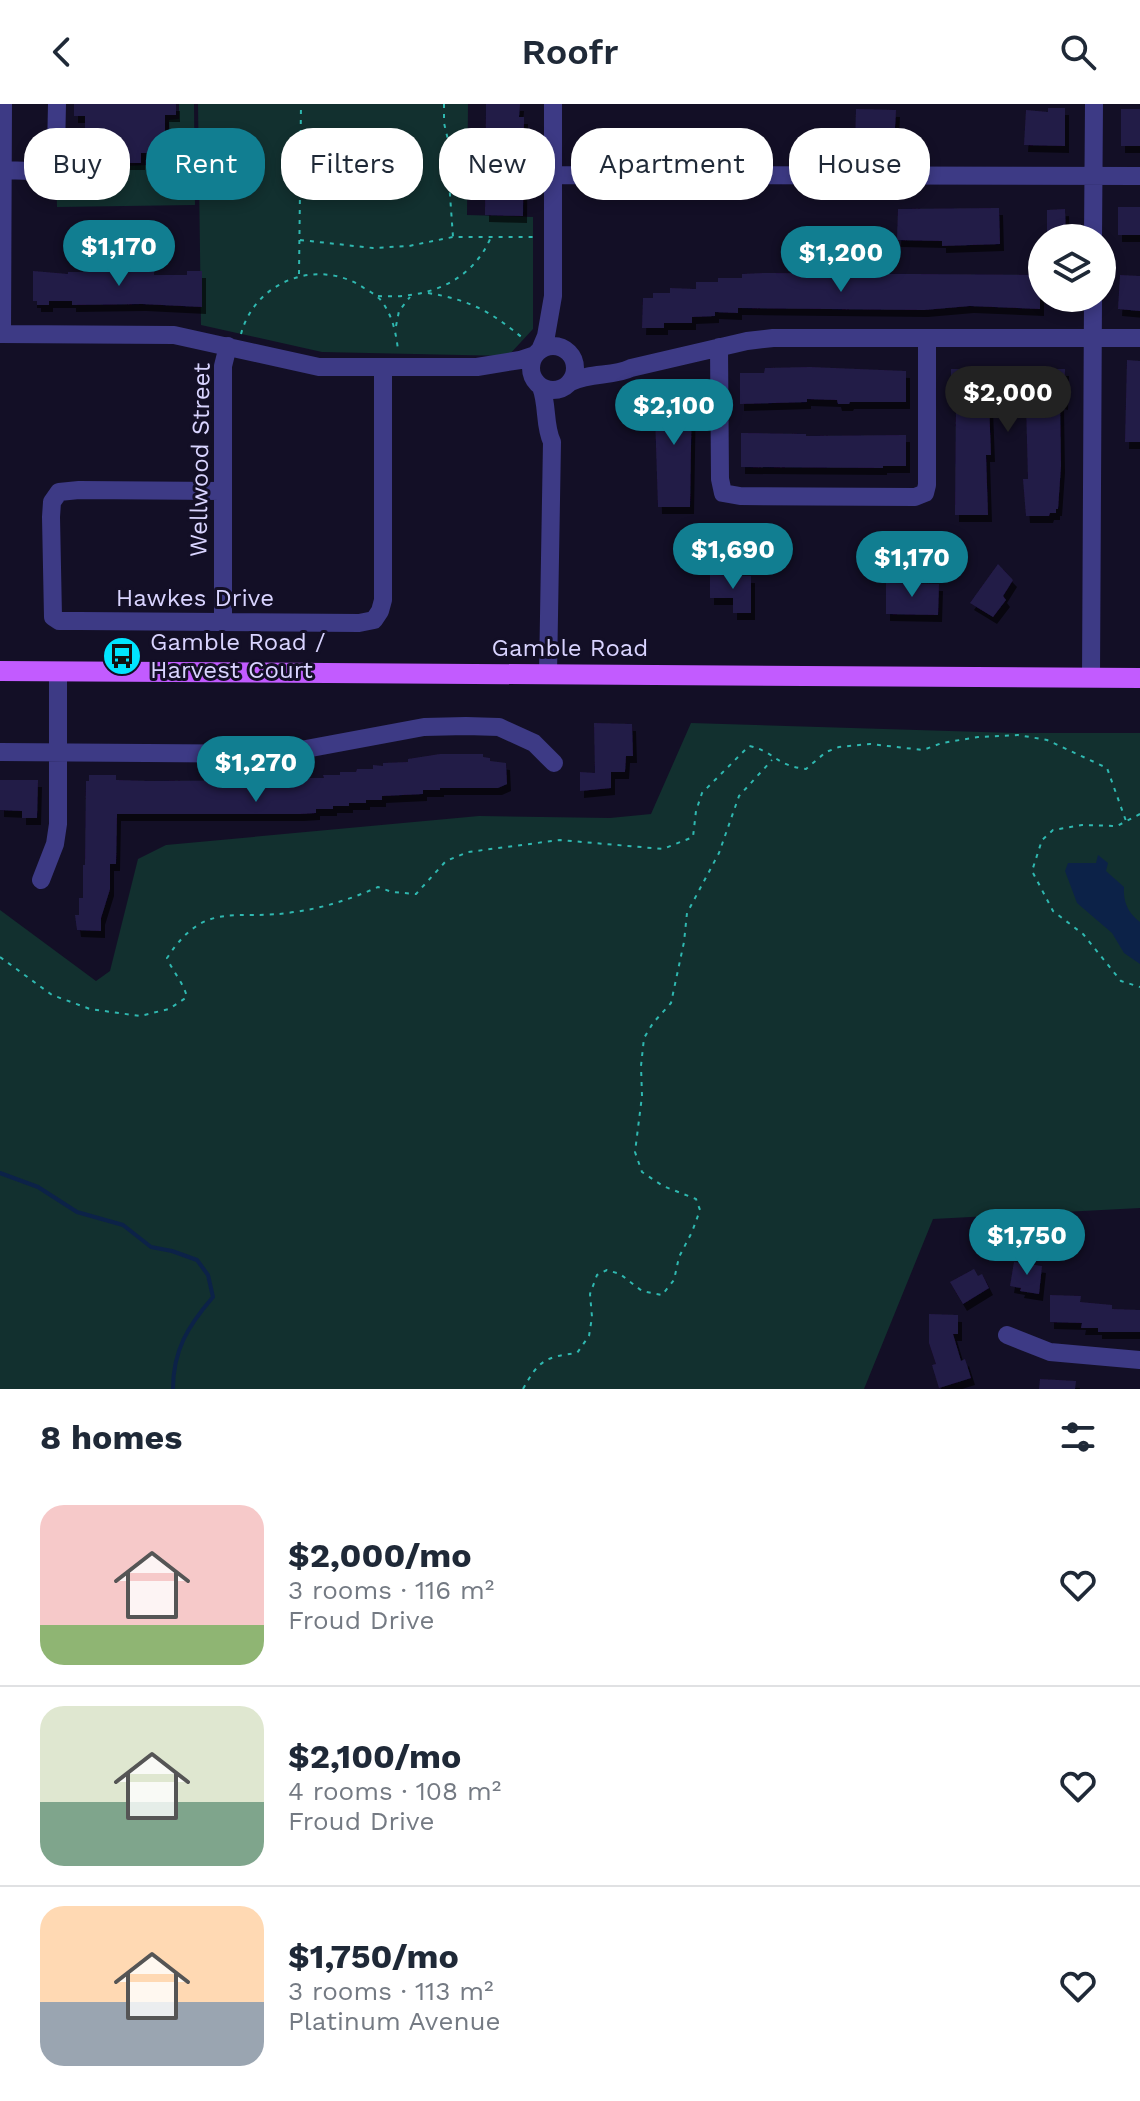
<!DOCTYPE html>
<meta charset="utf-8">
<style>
body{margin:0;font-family:"Work Sans",sans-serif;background:#f2f2f3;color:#1f2937;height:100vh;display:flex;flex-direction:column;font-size:30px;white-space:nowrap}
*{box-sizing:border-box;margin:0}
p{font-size:26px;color:#747a83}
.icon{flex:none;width:44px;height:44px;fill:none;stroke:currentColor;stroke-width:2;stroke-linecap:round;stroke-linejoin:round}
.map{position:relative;height:1285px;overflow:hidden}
.panel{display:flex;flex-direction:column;background:#fff;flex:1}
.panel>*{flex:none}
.hud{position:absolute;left:24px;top:24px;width:1092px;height:72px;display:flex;gap:16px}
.fabs{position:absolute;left:1028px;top:120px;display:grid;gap:16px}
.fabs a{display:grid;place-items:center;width:88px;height:88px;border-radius:50%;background:#fff;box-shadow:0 4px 12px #0003;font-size:40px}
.price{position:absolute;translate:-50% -68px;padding:0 18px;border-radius:28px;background:#117e91;color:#fff;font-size:26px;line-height:52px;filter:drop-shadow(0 2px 4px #0008)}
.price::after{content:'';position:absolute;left:50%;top:48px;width:24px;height:18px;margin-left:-12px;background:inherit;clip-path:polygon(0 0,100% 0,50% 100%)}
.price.active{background:#222;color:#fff}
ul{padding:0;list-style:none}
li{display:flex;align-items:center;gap:24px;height:200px;padding:0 40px}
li+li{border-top:2px solid #e0e1e3}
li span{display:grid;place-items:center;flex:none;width:224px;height:160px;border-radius:24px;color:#555}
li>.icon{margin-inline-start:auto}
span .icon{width:96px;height:96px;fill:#fffc;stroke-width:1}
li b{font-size:34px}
h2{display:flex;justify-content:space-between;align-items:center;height:96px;padding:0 40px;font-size:34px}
.tag{padding:0 28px;border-radius:32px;background:#fff;box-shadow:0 4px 12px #0003;font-size:28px;line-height:72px}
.tag.active{background:#117e91;color:#fff}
header{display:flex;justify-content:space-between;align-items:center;height:104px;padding:0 40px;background:#fff;font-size:36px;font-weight:600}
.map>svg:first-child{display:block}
.green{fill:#12302f}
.water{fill:#0c2248}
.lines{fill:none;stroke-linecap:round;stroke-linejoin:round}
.stream{stroke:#0c2248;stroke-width:4}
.building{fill:#241b47;filter:url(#shadow)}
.path{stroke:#2fb8b0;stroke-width:2;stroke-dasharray:4 6;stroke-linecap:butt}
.minor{stroke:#3d3a85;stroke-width:18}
.major{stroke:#c25bff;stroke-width:20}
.labels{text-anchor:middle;stroke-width:6;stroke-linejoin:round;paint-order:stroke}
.street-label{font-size:24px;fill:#d9d4ff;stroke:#130f26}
.poi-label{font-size:24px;fill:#d9d4ff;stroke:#130f26;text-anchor:start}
</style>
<header><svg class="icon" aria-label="back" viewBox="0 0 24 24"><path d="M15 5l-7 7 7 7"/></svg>Roofr<svg class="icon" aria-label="search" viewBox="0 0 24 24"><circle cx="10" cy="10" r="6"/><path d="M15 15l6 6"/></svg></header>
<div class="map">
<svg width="1140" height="1285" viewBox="0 0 1140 1285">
<defs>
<filter id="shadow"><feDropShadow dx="4" dy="7" stdDeviation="0" flood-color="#0009"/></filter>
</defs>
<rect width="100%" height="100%" fill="#130f26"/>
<path class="green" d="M 179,0 L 194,0 L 195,101 L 57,103 L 56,70 L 66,54 L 102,53 L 102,63 L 147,61 L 147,54 L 161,54 L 161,40 L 170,39 L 169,16 L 179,15 Z
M 198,0 L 468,0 L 467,111 L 533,113 L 533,225 L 508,252 L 322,248 L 201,221 Z
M 691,619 L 1015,629 L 1140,629 L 1140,1104 L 933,1115 L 864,1285 L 0,1285 L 0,806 L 96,877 L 110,867 L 138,755 L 166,741 L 479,712 L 610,714 L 651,710 Z"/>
<path class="water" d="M 1098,751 L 1108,759 L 1106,767 L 1124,783 C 1123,798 1128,809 1140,818 L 1140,860 L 1124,849 L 1112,829 L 1077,799 L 1065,767 L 1068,759 L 1096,759 Z"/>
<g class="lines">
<path class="stream" d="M 0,1069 L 38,1083 L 77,1108 L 123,1121 L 151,1143 L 172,1147 L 197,1156 L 208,1171 L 213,1193 C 188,1222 173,1246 173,1285"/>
</g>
<path class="building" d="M 74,0 L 176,0 L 176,11 L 165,11 L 165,33 L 157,33 L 157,49 L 141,49 L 141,59 L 109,59 L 109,48 L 92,48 L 92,33 L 85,33 L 85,12 L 74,12 Z
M 486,0 L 520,0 L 519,13 L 524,13 L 523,112 L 485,111 Z
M 1048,4 L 1065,4 L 1065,42 L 1024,41 L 1026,6 L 1048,8 Z
M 856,5 L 896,6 L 894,43 L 855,40 Z
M 1121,5 L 1140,5 L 1140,42 L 1121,42 Z
M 1118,103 L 1140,103 L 1140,131 L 1118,131 Z
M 999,104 L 1000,140 L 942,142 L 942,137 L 897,136 L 898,105 Z
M 1065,105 L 1066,134 L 1047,134 L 1047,106 Z
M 138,166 L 154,166 L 154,171 L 187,171 L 187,167 L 202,167 L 202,203 L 142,200 L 72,201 L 72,197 L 49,197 L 49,201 L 37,201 L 37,197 L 33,197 L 33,167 L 68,170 L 68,168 L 138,168 Z
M 765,169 L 1040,171 L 1040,205 L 970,202 L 924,206 L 738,204 L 738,209 L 715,208 L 715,212 L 692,213 L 692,219 L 664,219 L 664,224 L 642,224 L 643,194 L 653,194 L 653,189 L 670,189 L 670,184 L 696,185 L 696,178 L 718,178 L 718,174 L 742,174 L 742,170 Z
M 1120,171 L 1140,172 L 1140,207 L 1118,205 Z
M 1127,256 L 1140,257 L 1140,338 L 1125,338 Z
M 810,263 L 906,267 L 906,298 L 850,298 L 849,300 L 838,300 L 837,296 L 807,295 L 807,298 L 740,300 L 740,269 L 764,269 L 765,264 Z
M 951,265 L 1065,265 L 1064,299 L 1060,298 L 1061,362 L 1058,405 L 1056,405 L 1056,409 L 1050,409 L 1049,412 L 1026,412 L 1023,375 L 1028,375 L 1026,299 L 989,299 L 991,351 L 986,351 L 988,411 L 955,411 L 956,298 L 951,298 Z
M 660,284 L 692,284 L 690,403 L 658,403 L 655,311 L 660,311 Z
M 741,329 L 806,330 L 806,332 L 906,331 L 906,362 L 883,362 L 883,364 L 741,363 Z
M 998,460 L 1013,476 L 1003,492 L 1006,496 L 993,513 L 970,499 Z
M 710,471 L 751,472 L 751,509 L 733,509 L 733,494 L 710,494 Z
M 886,479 L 939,480 L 938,511 L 886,510 Z
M 594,619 L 632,620 L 633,652 L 626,652 L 625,668 L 611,668 L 611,684 L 580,687 L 580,668 L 595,669 Z
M 440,650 L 483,650 L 483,653 L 490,654 L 490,657 L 506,659 L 507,680 L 498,684 L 440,684 L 440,686 L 423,686 L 423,690 L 382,692 L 382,696 L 366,696 L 366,699 L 349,699 L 349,702 L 333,702 L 333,705 L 316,705 L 316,709 L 300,710 L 117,710 L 116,760 L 110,760 L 110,785 L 101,814 L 101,827 L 77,826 L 75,811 L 79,811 L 79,794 L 83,794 L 83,761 L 85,761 L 86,677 L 89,677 L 89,671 L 116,671 L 116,676 L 150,677 L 307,676 L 307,674 L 324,674 L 323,671 L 340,671 L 340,668 L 356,668 L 357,665 L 373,665 L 373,661 L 383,662 L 383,659 L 408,658 L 408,655 Z
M 0,676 L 38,676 L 37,714 L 22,714 L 22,707 L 0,706 Z
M 1014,1158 L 1042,1162 L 1039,1190 L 1020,1187 L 1021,1184 L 1010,1182 Z
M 974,1165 L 978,1172 L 982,1170 L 989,1184 L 963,1200 L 950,1178 Z
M 1050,1191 L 1081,1192 L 1080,1198 L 1112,1201 L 1112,1205 L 1140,1206 L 1140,1228 L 1098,1228 L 1098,1224 L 1081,1224 L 1082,1219 L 1050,1218 Z
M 929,1210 L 958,1211 L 958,1230 L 953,1230 L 961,1257 L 965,1255 L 971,1274 L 939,1284 L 932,1261 L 936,1260 L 929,1239 Z
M 1040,1275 L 1076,1277 L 1075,1285 L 1039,1285 Z"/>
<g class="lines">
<path class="path" d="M 444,0 L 444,19 L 453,57 L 449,77 L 453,133
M 300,136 L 373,144 L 409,142 L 453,133 L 537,133
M 299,170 L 301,0
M 428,189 C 471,196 493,209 525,236
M 378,192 C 425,195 471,180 491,133
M 396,222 L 399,207 L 410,193
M 241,230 C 255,177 318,153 364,184 C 371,188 379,193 383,199 C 393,214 396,229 398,246
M 1140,710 L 1117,722 L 1082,721 L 1053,726 L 1042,736 L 1032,767 L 1053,807 L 1083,830 L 1121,877 L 1140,883
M 0,853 L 52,891 L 90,905 L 140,912 L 169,905 L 187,893 C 183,878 173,868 167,854 C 206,794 236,818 294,808 C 324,804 351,795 378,783 L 392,788 L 416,790 L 446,757 L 468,748 L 560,736 L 663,745 L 693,733 L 696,707 L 702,689 L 749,642 C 774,647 776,662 806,665 L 826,648 L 839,643 L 870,640 L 923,646 L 942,639 L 978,633 L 1018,631 L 1047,636 L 1107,664 L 1126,717
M 523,1285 C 539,1256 545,1253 577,1249 L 589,1232 L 592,1213 L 590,1190 L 597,1171 L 607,1166 L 620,1170 L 642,1187 L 662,1191 L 674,1176 L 679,1153 L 692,1128 L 700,1106 L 696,1095 L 663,1082 L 642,1068 L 635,1048 L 642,992 L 641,962 L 644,934 L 653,919 L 671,899 L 684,838 L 687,809 L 719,749 L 739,692 L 772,656"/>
<path class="minor" d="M 0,66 L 32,67 L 47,62 L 56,47 L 57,0
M 553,71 L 1140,72
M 1093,134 L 1094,0
M 0,230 L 174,231 L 319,263 L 477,263 L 520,256 L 535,251
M 2,230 L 3,0
M531 264a22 22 0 1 1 44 0a22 22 0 1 1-44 0Z
M 719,243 L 720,375 L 723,389 L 740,392 L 915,393 L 925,389 L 927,381 L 927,234
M 540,246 L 546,232 L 553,192 L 553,0
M 571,278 C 591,268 613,273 631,264 L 747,237 L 773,234 L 1140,234
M 541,283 C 548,301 544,322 552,338 L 548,570
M 222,387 L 79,386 L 59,388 L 52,398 L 51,413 L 53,513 L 59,517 L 79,517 L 359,519 L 374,516 L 380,507 L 383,496 L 383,263
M 223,518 L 223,262 L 228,242
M 1091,573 L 1093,194
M 0,648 L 279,650 L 424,623 L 466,622 L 499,623 L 534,639 L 554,659
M 41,776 L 55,740 L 58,720 L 58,567
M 1007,1231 L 1050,1248 L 1140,1256"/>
<path class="major" d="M 0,567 L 1140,574"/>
</g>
<defs>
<symbol id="bus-disc" viewBox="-11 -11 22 22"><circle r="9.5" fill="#00e5ff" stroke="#130f26"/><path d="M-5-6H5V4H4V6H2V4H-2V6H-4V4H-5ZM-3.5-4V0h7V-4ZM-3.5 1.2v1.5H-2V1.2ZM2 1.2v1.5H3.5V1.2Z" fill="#111"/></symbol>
</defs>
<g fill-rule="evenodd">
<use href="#bus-disc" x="100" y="530" width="44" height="44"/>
</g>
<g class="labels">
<g class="street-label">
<text transform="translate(200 356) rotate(-89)" y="8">Wellwood Street</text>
<text x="195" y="502">Hawkes Drive</text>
<text x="570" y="552">Gamble Road</text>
</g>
<g class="poi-label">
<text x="150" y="546">Gamble Road /<tspan x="150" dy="28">Harvest Court</tspan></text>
</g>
</g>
</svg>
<div class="fabs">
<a><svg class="icon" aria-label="layers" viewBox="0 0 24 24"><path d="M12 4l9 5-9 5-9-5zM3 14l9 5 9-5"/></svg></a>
</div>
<b class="price" style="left:119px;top:184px">$1,170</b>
<b class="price" style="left:841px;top:190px">$1,200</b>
<b class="price active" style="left:1008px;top:330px">$2,000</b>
<b class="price" style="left:674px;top:343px">$2,100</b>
<b class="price" style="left:733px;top:487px">$1,690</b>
<b class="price" style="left:912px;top:495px">$1,170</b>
<b class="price" style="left:256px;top:700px">$1,270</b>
<b class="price" style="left:1027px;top:1173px">$1,750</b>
<div class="hud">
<a class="tag">Buy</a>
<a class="tag active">Rent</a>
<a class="tag">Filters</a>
<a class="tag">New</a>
<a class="tag">Apartment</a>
<a class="tag">House</a>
</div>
</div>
<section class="panel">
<h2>8 homes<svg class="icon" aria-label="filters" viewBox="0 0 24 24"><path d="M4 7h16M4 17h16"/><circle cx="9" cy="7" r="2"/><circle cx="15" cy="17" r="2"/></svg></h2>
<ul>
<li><span style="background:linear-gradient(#f6c9c9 75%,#8fb573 0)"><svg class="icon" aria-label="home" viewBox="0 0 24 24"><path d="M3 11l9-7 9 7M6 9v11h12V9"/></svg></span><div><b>$2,000/mo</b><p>3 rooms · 116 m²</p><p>Froud Drive</p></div><svg class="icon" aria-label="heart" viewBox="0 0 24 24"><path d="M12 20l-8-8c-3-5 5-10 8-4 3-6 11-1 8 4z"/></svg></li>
<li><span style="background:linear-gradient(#dfe7d0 60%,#7fa58c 0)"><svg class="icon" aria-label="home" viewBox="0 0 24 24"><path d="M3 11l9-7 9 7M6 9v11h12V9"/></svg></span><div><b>$2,100/mo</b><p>4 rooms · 108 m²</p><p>Froud Drive</p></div><svg class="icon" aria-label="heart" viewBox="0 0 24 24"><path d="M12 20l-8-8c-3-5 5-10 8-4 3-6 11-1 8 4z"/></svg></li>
<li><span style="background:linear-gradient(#ffd9b3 60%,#9aa5b1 0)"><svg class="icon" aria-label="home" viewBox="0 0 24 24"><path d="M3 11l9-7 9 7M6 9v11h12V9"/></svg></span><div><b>$1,750/mo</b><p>3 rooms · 113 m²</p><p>Platinum Avenue</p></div><svg class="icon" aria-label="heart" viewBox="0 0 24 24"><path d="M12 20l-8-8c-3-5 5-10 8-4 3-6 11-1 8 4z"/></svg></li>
</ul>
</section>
